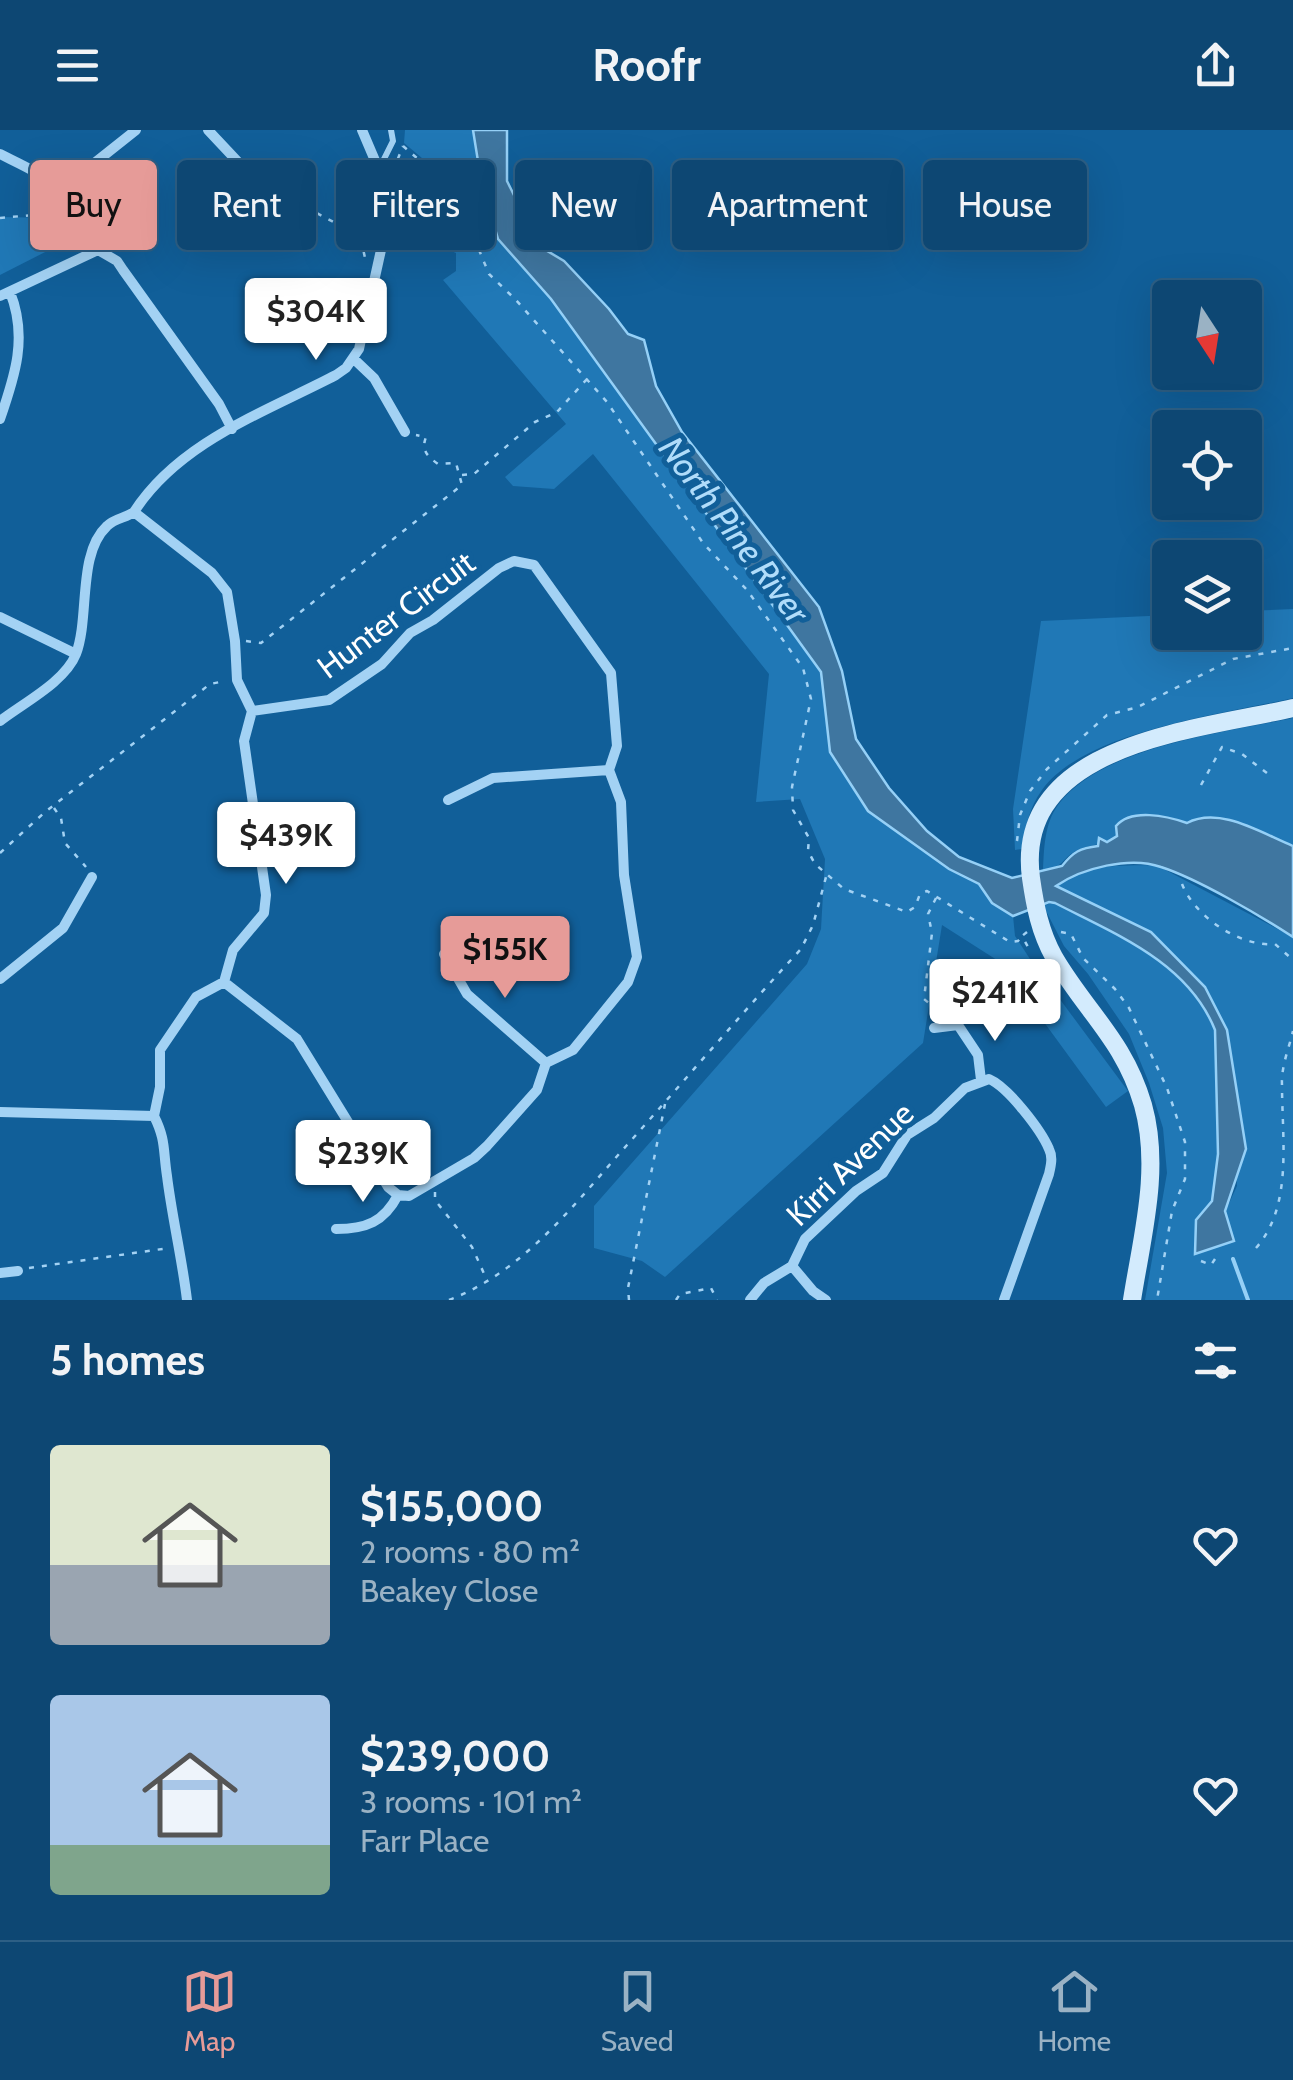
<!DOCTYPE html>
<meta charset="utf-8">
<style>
body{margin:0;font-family:Cabin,sans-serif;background:#164e78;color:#f1f3f6;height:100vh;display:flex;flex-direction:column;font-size:38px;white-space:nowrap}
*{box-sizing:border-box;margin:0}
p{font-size:32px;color:#9ab2c4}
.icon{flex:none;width:55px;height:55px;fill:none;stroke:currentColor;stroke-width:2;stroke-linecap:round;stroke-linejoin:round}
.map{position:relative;height:1170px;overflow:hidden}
.side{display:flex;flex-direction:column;background:#0d4773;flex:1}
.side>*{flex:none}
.hud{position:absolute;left:30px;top:30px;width:1235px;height:90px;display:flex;gap:20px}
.needle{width:65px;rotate:168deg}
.fabs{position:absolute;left:1152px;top:150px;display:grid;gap:20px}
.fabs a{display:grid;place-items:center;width:110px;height:110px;border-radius:10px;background:#0d4773;box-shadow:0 10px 40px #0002,0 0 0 2px #2d5f85;font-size:50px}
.price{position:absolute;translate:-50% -85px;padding:0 22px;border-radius:10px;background:#fff;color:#222;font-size:32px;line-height:65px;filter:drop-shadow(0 2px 5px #0008)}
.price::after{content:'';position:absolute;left:50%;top:60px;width:30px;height:22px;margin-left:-15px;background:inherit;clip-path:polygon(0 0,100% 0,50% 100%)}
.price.selected{background:#e69b98;color:#111}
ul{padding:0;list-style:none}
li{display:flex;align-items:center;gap:30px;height:250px;padding:0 50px}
li span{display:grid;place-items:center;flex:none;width:280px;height:200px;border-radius:10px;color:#555}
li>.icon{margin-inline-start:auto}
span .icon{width:120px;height:120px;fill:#fffc;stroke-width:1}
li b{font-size:42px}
h2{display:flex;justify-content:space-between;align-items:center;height:120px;padding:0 50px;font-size:42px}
.chip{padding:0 35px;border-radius:10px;background:#0d4773;box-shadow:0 10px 40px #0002,0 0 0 2px #2d5f85;font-size:35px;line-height:90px}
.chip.selected{background:#e69b98;color:#111}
header{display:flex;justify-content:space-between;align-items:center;height:130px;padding:0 50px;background:#0d4773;font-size:45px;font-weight:800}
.tab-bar{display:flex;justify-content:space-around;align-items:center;height:140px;border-top:2px solid #2d5f85;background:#0d4773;font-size:28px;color:#9ab2c4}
.tab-bar a{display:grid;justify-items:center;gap:5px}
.tab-bar .selected{color:#e69b98}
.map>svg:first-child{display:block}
.green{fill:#2078b6}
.water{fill:#3f76a0;stroke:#95d0f7;stroke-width:2.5}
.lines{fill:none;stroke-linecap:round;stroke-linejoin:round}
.stream{stroke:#95d0f7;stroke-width:4}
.building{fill:#3a88c1}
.path{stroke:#a3d2f4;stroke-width:2.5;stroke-dasharray:5 8;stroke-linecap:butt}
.service{stroke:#a3d2f4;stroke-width:6}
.minor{stroke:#a3d2f4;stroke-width:10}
.secondary{stroke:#d3ebfd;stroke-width:18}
.labels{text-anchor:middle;stroke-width:10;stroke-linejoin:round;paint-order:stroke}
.street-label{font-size:32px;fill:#fff;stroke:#115f99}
.water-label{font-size:35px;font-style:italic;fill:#b0dcfa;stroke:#115f99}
</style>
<header><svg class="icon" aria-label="menu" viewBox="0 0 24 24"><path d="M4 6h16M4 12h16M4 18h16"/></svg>Roofr<svg class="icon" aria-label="share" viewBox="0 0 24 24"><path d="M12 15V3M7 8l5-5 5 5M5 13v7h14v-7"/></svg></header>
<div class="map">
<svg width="1293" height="1170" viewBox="0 0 1293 1170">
<rect width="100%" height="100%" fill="#115f99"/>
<path class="green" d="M 405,0 L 473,0 L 481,50 L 498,109 L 551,169 L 821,542 L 830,622 L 844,644 L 881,690 L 949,739 L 979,754 L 992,773 L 1013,786 L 1015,806 L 1030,829 L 1128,961 L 1106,977 L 1000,832 L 942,795 L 923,913 L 665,1147 L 642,1131 L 594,1118 L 594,1076 L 807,834 L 821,799 L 825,729 L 800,669 L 756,672 L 769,544 L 593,324 L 554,359 L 513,356 L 505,347 L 566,294 L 443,150 L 456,141 L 456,123 L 425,110 L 438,101 L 428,33 L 404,13 Z
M 0,87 L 62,88 L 57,116 L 0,145 Z
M 1293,479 L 1293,568 C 1224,584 1084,601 1042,660 C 1029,678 1025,698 1022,719 L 1015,720 L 1013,679 L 1041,491 L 1170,485 L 1170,502 L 1245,502 L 1245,481 Z
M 1293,588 L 1293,716 C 1261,703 1220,676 1187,693 C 1167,686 1131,678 1116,696 L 1118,706 C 1105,715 1091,714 1078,720 C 1062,727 1067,735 1043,742 C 1044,720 1044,694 1058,675 C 1102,616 1224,603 1293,588 Z
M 1156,735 L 1293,807 L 1293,1170 L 1145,1170 L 1167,1043 L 1163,998 L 1149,953 L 1129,904 L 1088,844 L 1064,816 L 1043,775 L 1055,773 C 1115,804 1188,832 1215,900 L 1218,1024 L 1212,1071 L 1196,1091 L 1196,1124 L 1234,1110 L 1225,1082 L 1237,1056 L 1234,944 L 1227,900 L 1151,802 L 1055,756 C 1091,733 1115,736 1156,735 Z"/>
<path class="water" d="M 473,0 L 507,0 L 507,51 L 539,116 L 564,131 L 609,179 L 628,204 L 644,210 L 656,256 L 682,302 L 819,477 L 842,541 L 856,609 L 889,658 L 927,701 L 959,727 L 1012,748 L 1062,736 C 1073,722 1080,718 1098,716 L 1099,708 L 1107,712 L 1117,706 L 1116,696 C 1131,678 1167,686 1187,693 C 1220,676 1261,703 1293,716 L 1293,807 C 1259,785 1198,749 1161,737 C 1130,726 1082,738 1056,756 L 1151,802 L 1205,857 L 1227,900 L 1246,1019 L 1225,1081 L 1234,1111 L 1195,1124 L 1196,1090 L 1212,1071 L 1218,1024 L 1215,900 C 1188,832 1115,804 1055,773 L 1049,772 L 1013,786 L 992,773 L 979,754 L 949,739 L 868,681 L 830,622 L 821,542 L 551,169 L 498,109 L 481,50 Z"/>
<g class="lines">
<path class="stream" d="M 1233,1129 L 1248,1170"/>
</g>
<path class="building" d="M 114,46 L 121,55 L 133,47 L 144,62 L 115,84 L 107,73 L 111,69 L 101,56 Z"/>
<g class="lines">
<path class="path" d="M 403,16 L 426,36 L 445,59 L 472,103 L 489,144 L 515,169 L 607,272 L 703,413 L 747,460 L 803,538 L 811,569 L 792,657 L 793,680 L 809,708 L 808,721 L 815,734 L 844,759 L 907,782 L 915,777 L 920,764 L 927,761 L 1010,812 L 1018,811 L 1022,806
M 393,41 L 403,16
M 294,71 L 360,106 L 366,132
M 0,88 L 33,85 L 61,71
M 462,345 L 474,344 L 535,292 L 557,282 L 587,249
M 246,511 L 261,513 L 462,355 L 456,333 L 438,334 C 427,326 421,320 426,307 L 416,305
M 1201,655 L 1222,617 L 1242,624 L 1272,647
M 54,678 L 61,688 L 65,713 L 86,737
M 1017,711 L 1020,685 L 1030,661 L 1047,639 L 1107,585 L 1138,577 L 1233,529 L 1293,518
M 0,723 L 45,682 L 210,554 L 225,551
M 1182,754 C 1195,787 1240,817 1275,814 L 1293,830
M 936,768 L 928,784 L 932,803 L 924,869 L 942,884
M 1027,802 L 1022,806 L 1028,817 L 1031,816
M 1061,802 L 1071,804 L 1083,828 L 1115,859 L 1129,878 L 1167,958 L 1185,1012 L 1185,1049 L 1172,1081 L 1157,1170
M 435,1062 L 435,1070 L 472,1117 L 486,1148
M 1256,1118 C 1293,1076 1282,1010 1282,955 C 1281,937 1289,918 1293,901
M 1201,1131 L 1211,1135 L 1217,1126
M 29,1138 L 169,1118
M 449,1170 C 525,1141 575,1073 627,1015 C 685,950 742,883 801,819 L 813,795 L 826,747
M 629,1170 L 628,1158 L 665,974
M 676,1170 L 680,1164 L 711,1158 L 717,1170"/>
<path class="service" d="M 379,39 L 393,11 L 391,0"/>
<path class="minor" d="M 208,0 L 254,49 L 283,68
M 0,24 C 36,42 74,57 91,97 C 95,104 95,112 98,120 L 117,131 L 123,140 L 219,274 L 232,299
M 63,58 L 136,0
M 0,166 L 98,120
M 354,229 L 374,248 L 405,302
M 0,289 C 15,246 28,207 10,162
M 134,382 L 212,443 L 227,462 L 235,511 L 237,550 L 252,581 L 244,611 L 266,765 L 264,783 L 233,820 L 224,852 L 196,867 L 160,920 L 160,957 L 154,986 C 166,1010 163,1020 167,1046 C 172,1087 182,1128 187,1170
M 134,382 C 179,312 265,282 336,245 L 346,238 L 359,219 L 389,84 L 385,54 L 362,0
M 0,487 L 76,524
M 0,591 C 23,573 65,552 76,524 C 90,487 77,424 107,396 C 115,388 126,388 134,382
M 448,670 L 493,648 L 609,640
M 444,824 L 467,864 L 546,933
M 0,849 L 63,798 L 92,747
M 224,852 L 297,909 L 388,1057 L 398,1065 L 409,1066 L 474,1028 L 487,1016 L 537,960 L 546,933 L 573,920 L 628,852 L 637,827 L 624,745 L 621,672 L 609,640 L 617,616 L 611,543 L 534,435 L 514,431 L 499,438 L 433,490 L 410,503 L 382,534 L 329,570 L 252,581
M 958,895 L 978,925 L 981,950
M 934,898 L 958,895 L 951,869
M 0,982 L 154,986
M 336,1099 C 366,1099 384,1092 398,1065
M 792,1136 L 813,1161 L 826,1170
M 0,1143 L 18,1141
M 750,1170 L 764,1153 L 792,1136 L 805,1109 L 856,1061 L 883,1043 L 907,1005 L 934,988 L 965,958 L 989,949 C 1008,957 1041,1000 1049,1019 C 1053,1027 1051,1035 1049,1044 L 1004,1170"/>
<path class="secondary" d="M 1132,1170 C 1142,1106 1161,1039 1143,975 C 1124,910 1086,882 1054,827 C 1040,802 1035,776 1031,748 C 1013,612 1200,600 1293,578"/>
</g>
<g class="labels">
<g class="street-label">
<text transform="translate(396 485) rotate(-37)" y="11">Hunter Circuit</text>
<text transform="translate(850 1034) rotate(-44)" y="11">Kirri Avenue</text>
</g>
<g class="water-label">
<text transform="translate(734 400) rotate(53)" y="12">North Pine River</text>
</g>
</g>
</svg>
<div class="fabs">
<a><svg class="needle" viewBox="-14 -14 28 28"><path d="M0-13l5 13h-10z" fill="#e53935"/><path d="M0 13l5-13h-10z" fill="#9ab2c4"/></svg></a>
<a><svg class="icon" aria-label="locate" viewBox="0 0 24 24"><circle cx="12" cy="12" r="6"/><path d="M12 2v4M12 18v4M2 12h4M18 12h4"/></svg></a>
<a><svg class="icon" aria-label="layers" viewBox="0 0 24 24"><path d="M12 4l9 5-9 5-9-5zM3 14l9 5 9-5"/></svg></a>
</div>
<b class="price" style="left:316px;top:233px">$304K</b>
<b class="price" style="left:286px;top:757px">$439K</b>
<b class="price selected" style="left:505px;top:871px">$155K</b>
<b class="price" style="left:995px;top:914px">$241K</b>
<b class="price" style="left:363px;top:1075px">$239K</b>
<div class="hud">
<a class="chip selected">Buy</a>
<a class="chip">Rent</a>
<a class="chip">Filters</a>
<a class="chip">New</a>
<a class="chip">Apartment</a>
<a class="chip">House</a>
</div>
</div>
<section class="side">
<h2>5 homes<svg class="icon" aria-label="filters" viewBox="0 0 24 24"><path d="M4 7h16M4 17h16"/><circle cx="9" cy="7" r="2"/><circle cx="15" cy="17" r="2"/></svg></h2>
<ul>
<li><span style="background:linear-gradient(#dfe7d0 60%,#9aa5b1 0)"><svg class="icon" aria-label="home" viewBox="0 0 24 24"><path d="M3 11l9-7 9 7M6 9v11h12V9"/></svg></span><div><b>$155,000</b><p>2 rooms · 80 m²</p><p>Beakey Close</p></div><svg class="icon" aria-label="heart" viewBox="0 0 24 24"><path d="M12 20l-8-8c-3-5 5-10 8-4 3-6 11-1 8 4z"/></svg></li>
<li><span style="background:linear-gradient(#a9c7e8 75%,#7fa58c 0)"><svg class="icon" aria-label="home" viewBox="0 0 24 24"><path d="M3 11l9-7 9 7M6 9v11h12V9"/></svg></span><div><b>$239,000</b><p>3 rooms · 101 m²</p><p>Farr Place</p></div><svg class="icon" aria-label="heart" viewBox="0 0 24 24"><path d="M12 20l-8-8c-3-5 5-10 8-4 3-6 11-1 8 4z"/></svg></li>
</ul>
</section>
<nav class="tab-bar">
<a class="selected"><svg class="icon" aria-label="map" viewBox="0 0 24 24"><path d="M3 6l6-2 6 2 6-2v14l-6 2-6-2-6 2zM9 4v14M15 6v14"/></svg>Map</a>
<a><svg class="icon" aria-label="saved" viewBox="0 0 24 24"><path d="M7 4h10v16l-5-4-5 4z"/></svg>Saved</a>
<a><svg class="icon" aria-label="home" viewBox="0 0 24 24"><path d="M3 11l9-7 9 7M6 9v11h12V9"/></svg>Home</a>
</nav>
